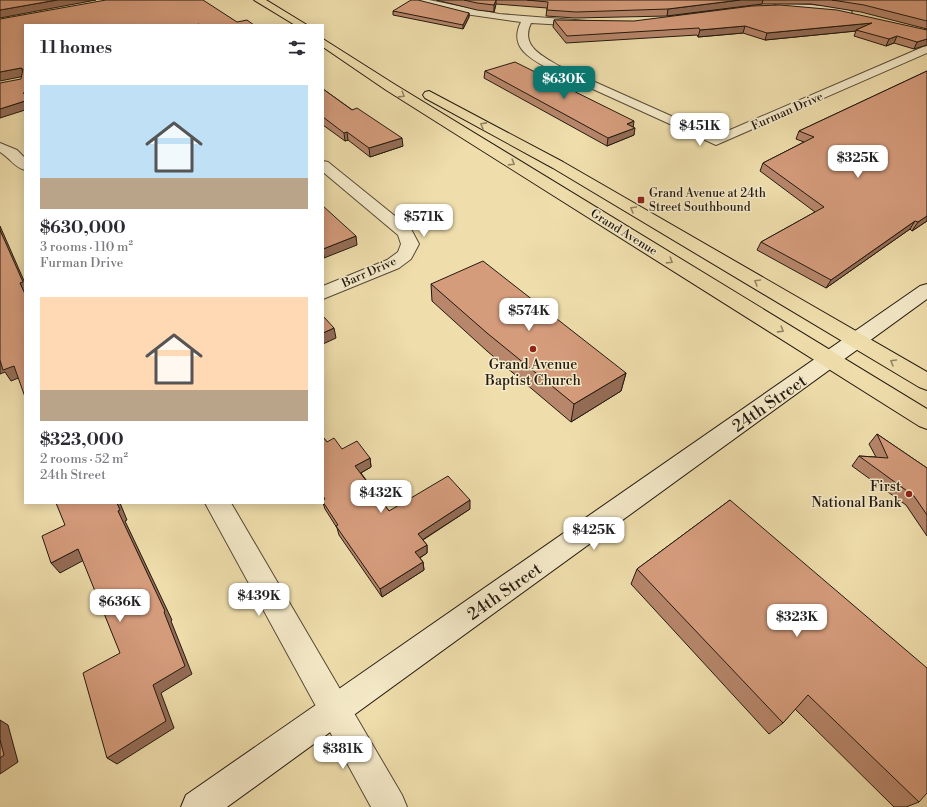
<!DOCTYPE html>
<meta charset="utf-8">
<style>
body{margin:0;font-family:"Libre Bodoni",serif;background:#f2f2f3;color:#2b2b33;height:100vh;display:flex;flex-direction:column;font-size:15px;white-space:nowrap}
*{box-sizing:border-box;margin:0}
p{font-size:13px;color:#7c7c81}
.icon{flex:none;width:22px;height:22px;fill:none;stroke:currentColor;stroke-width:2;stroke-linecap:round;stroke-linejoin:round}
.map{position:relative;flex:1;overflow:hidden}
.side{position:absolute;left:24px;top:24px;width:300px;height:480px;display:flex;flex-direction:column;background:#fff;border-radius:0px;box-shadow:0 2px 10px #0003}
.side>*{flex:none}
.price{position:absolute;translate:-50% -34px;padding:0 9px;border-radius:8px;background:#fff;color:#222;font-size:13px;line-height:26px;filter:drop-shadow(0 1px 2px #0008)}
.price::after{content:'';position:absolute;left:50%;top:24px;width:12px;height:9px;margin-left:-6px;background:inherit;clip-path:polygon(0 0,100% 0,50% 100%)}
.price.active{background:#0f766e;color:#fff}
ul{padding:0;list-style:none}
li{display:grid;align-content:center;gap:8px;height:212px;padding:0 16px}
li span{display:grid;place-items:center;height:124px;border-radius:0px;color:#555}
li>.icon{margin-inline-start:auto}
span .icon{width:72px;height:72px;fill:#fffc;stroke-width:1}
li b{font-size:17px}
h2{display:flex;justify-content:space-between;align-items:center;height:48px;padding:0 16px;font-size:17px}
.map>svg:first-child{display:block}
.lines{fill:none;stroke-linecap:round;stroke-linejoin:round}
.street-casing{stroke:#554a36;stroke-width:2}
.secondary-casing{stroke:#22190f;stroke-width:2}
.primary-casing{stroke:#22190f;stroke-width:2}
.street{fill:#f5eac9;fill-rule:evenodd}
.secondary{fill:#f5eac9;fill-rule:evenodd}
.primary{fill:#efdeac;fill-rule:evenodd}
.wall{fill:#b7866b;stroke:#22190f}
.shaded-wall{fill:#956d57;stroke:#22190f}
.building{fill:#d59c7c;stroke:#22190f}
.oneway{stroke:#938565}
.poi-dot{fill:#8f2418;stroke:#f5eac9;stroke-width:1.5}
.labels{text-anchor:middle;stroke-width:3;stroke-linejoin:round;paint-order:stroke}
.far-street-label{font-size:12px;fill:#22190f;stroke:#f5eac9}
.far-poi-label{font-size:12px;fill:#22190f;stroke:#f5eac9;text-anchor:start}
.poi-label{font-size:14px;fill:#22190f;stroke:#f5eac9}
.near-street-label{font-size:17px;fill:#22190f;stroke:#f5eac9}
</style>
<div class="map">
<svg width="927" height="807" viewBox="0 0 927 807">
<rect width="100%" height="100%" fill="#efdeac"/>
<filter id="stains"><feTurbulence type="fractalNoise" baseFrequency=".005" numOctaves="4"/><feColorMatrix values="0 0 0 0 .2 0 0 0 0 .09 0 0 0 0 .02 0 0 0 .5 -.17"/></filter>
<radialGradient id="worn" r=".72"><stop offset=".6" stop-color="#630" stop-opacity="0"/><stop offset="1" stop-color="#630" stop-opacity=".3"/></radialGradient>
<g class="lines">
<defs>
<path id="street" d="M 413,0 L 429,0 L 499,14 L 587,21 L 588,23 L 587,25 L 583,26 L 531,23 C 520,46 542,56 559,66 L 716,136 L 923,47 L 927,46 L 927,53 L 716,145 L 551,70 C 531,59 508,48 521,22 L 458,13 L 415,2 Z
M 778,4 C 791,4 845,5 852,12 L 847,15 L 775,9 L 773,7 L 775,5 Z
M 0,143 L 17,150 L 25,158 L 25,170 C 15,168 9,157 0,152 Z
M 323,161 L 328,162 L 411,229 L 419,244 L 411,259 L 399,268 L 323,299 L 323,286 L 387,260 L 398,252 L 401,244 L 398,235 L 323,172 Z
M 205,503 L 231,503 L 402,795 L 407,807 L 371,807 Z"/>
<path id="secondary" d="M 927,284 L 927,299 L 227,807 L 181,807 L 186,795 L 920,286 Z"/>
<path id="primary" d="M 254,0 L 266,0 L 307,25 L 295,25 Z
M 323,39 L 394,84 L 927,409 L 927,429 L 919,426 L 386,90 L 323,47 Z
M 429,91 L 563,162 L 927,372 L 927,390 L 919,387 L 553,168 L 425,98 L 423,95 L 425,92 Z"/>
</defs>
<use href="#street" class="street-casing"/>
<use href="#secondary" class="secondary-casing"/>
<use href="#primary" class="primary-casing"/>
<use href="#street" class="street"/>
<use href="#secondary" class="secondary"/>
<use href="#primary" class="primary"/>
</g>
<path class="wall" d="M 436,0 L 927,0 L 927,29 L 861,12 L 811,4 L 762,4 L 667,16 L 575,18 L 546,16 L 547,8 L 496,4 L 494,12 L 477,10 Z
M 393,11 L 469,13 L 469,17 L 463,29 L 393,15 Z
M 554,20 L 927,30 L 914,49 L 894,43 L 886,46 L 854,36 L 856,31 L 765,40 L 743,33 L 698,37 L 697,35 L 566,43 L 553,27 Z
M 485,71 L 633,127 L 634,135 L 607,146 L 484,78 Z
M 927,71 L 927,221 L 912,231 L 910,229 L 826,288 L 757,250 L 761,242 L 815,212 L 760,171 L 763,163 L 804,142 L 796,139 L 799,131 Z
M 323,89 L 403,146 L 370,157 L 348,140 L 345,141 L 323,125 Z
M 431,284 L 626,373 L 621,391 L 571,422 L 487,351 L 432,301 Z
M 877,434 L 927,468 L 927,536 L 906,505 L 852,466 L 859,456 L 876,457 L 869,444 Z
M 323,437 L 327,442 L 342,449 L 370,458 L 371,467 L 361,473 L 389,511 L 470,509 L 423,540 L 427,545 L 427,553 L 420,558 L 423,562 L 424,570 L 382,597 L 339,535 L 337,528 L 325,509 L 323,503 Z
M 730,500 L 919,802 L 906,807 L 894,807 L 795,709 L 783,723 L 769,734 L 631,584 L 637,569 Z"/>
<path class="shaded-wall" d="M 57,0 L 96,0 L 0,18 L 0,10 Z
M 496,0 L 496,4 L 494,12 L 494,5 Z
M 740,0 L 763,0 L 762,4 L 667,16 L 668,9 Z
M 469,13 L 469,17 L 463,29 L 463,25 Z
M 872,23 L 856,30 L 856,31 L 765,40 L 767,33 Z
M 745,26 L 743,33 L 698,37 L 700,30 Z
M 897,36 L 894,43 L 886,46 L 889,39 Z
M 927,39 L 927,45 L 914,49 L 917,42 Z
M 21,68 L 25,76 L 0,81 L 0,72 Z
M 25,101 L 25,110 L 0,118 L 0,109 Z
M 634,121 L 633,129 L 627,124 Z
M 635,128 L 634,135 L 607,146 L 608,138 Z
M 347,132 L 348,140 L 345,141 L 344,133 Z
M 402,138 L 403,146 L 370,157 L 369,148 Z
M 927,216 L 927,221 L 912,231 L 918,222 Z
M 915,221 L 910,229 L 826,288 L 831,280 Z
M 0,226 L 25,283 L 25,294 L 20,283 L 0,230 Z
M 356,236 L 357,245 L 324,258 L 323,249 Z
M 334,328 L 336,338 L 323,344 L 323,333 Z
M 0,360 L 14,366 L 21,377 L 11,381 L 5,372 L 0,374 Z
M 626,373 L 621,391 L 571,422 L 574,404 Z
M 370,458 L 371,467 L 357,475 L 355,466 Z
M 470,500 L 470,509 L 419,542 L 418,534 Z
M 117,503 L 120,503 L 127,520 L 125,521 L 172,620 L 171,621 L 192,674 L 161,693 L 174,728 L 117,764 L 107,758 L 153,685 L 118,511 Z
M 427,545 L 427,553 L 416,560 L 415,552 Z
M 78,549 L 86,559 L 60,573 L 51,563 Z
M 423,562 L 424,570 L 382,597 L 380,589 Z
M 0,720 L 8,725 L 18,762 L 0,774 Z"/>
<path class="building" d="M 0,0 L 57,0 L 0,10 Z
M 106,0 L 203,0 L 237,22 L 247,20 L 254,25 L 200,25 L 199,24 L 196,25 L 25,25 L 25,93 L 23,93 L 25,94 L 25,101 L 0,109 L 0,83 L 21,79 L 23,69 L 21,68 L 0,72 L 0,19 Z
M 411,0 L 418,0 L 469,13 L 463,25 L 393,11 Z
M 464,0 L 496,0 L 494,5 L 477,3 Z
M 527,0 L 740,0 L 668,9 L 576,12 L 547,10 L 548,2 Z
M 832,0 L 927,0 L 927,21 L 864,5 Z
M 780,5 L 837,10 L 927,30 L 927,39 L 917,42 L 897,36 L 889,39 L 856,30 L 872,23 L 767,33 L 745,26 L 700,30 L 699,28 L 567,36 L 554,20 L 634,21 L 752,6 Z
M 515,62 L 634,121 L 627,124 L 635,128 L 608,138 L 485,71 Z
M 927,71 L 927,216 L 918,222 L 915,221 L 831,280 L 761,242 L 824,207 L 763,163 L 814,137 L 799,131 Z
M 323,89 L 352,110 L 357,108 L 402,138 L 369,148 L 347,132 L 344,133 L 323,117 Z
M 323,206 L 356,236 L 323,249 Z
M 0,230 L 23,282 L 20,283 L 25,294 L 25,397 L 14,366 L 3,370 L 0,360 Z
M 483,261 L 626,373 L 574,404 L 487,333 L 431,284 Z
M 323,316 L 334,328 L 323,333 Z
M 877,434 L 927,468 L 927,515 L 914,496 L 859,456 L 888,458 Z
M 323,437 L 327,442 L 334,438 L 342,449 L 357,441 L 370,458 L 355,466 L 389,511 L 448,476 L 470,500 L 418,534 L 427,545 L 415,552 L 423,562 L 380,589 L 336,526 L 338,525 L 323,502 L 323,500 L 325,499 L 323,496 Z
M 730,500 L 927,668 L 927,793 L 919,802 L 808,695 L 783,723 L 637,569 Z
M 56,503 L 117,503 L 120,510 L 118,511 L 165,611 L 164,612 L 185,666 L 153,685 L 166,721 L 107,758 L 83,673 L 120,653 L 78,549 L 51,563 L 42,536 L 65,525 Z
M 0,740 L 4,755 L 0,758 Z"/>
<defs><path id="oneway-chevron" d="M-2-3.5L2.5 0L-2 3.5" fill="none" stroke-width="1.6" stroke-linecap="round" stroke-linejoin="round"/></defs>
<g class="oneway">
<use href="#oneway-chevron" transform="translate(402 95) rotate(32)"/>
<use href="#oneway-chevron" transform="translate(483 125) rotate(-151)"/>
<use href="#oneway-chevron" transform="translate(512 163) rotate(32)"/>
<use href="#oneway-chevron" transform="translate(633 209) rotate(-150)"/>
<use href="#oneway-chevron" transform="translate(670 261) rotate(32)"/>
<use href="#oneway-chevron" transform="translate(757 282) rotate(-150)"/>
<use href="#oneway-chevron" transform="translate(781 330) rotate(32)"/>
<use href="#oneway-chevron" transform="translate(893 362) rotate(-150)"/>
</g>
<g class="poi-dot">
<rect x="637" y="196" width="8" height="8" rx="2"/>
<circle cx="533" cy="349" r="4"/>
<circle cx="909" cy="494" r="4"/>
</g>
<g class="labels">
<g class="far-street-label">
<text transform="translate(787 111) rotate(-24)" y="4">Furman Drive</text>
<text transform="translate(624 232) rotate(32)" y="4">Grand Avenue</text>
<text transform="translate(369 272) rotate(-24)" y="4">Barr Drive</text>
</g>
<g class="far-poi-label">
<text x="649" y="197">Grand Avenue at 24th<tspan x="649" dy="14">Street Southbound</tspan></text>
</g>
<g class="poi-label">
<text x="533" y="369">Grand Avenue<tspan x="533" dy="16">Baptist Church</tspan></text>
<text x="901" y="491" text-anchor="end">First<tspan x="901" dy="16">National Bank</tspan></text>
</g>
<g class="near-street-label">
<text transform="translate(769 403) rotate(-35)" y="6">24th Street</text>
<text transform="translate(504 591) rotate(-35)" y="6">24th Street</text>
</g>
</g>
<rect width="100%" height="100%" filter="url(#stains)"/>
<rect width="100%" height="100%" fill="url(#worn)"/>
</svg>
<b class="price active" style="left:564px;top:100px">$630K</b>
<b class="price" style="left:700px;top:147px">$451K</b>
<b class="price" style="left:858px;top:179px">$325K</b>
<b class="price" style="left:424px;top:238px">$571K</b>
<b class="price" style="left:529px;top:332px">$574K</b>
<b class="price" style="left:381px;top:514px">$432K</b>
<b class="price" style="left:594px;top:551px">$425K</b>
<b class="price" style="left:259px;top:617px">$439K</b>
<b class="price" style="left:120px;top:623px">$636K</b>
<b class="price" style="left:797px;top:638px">$323K</b>
<b class="price" style="left:343px;top:770px">$381K</b>
<section class="side">
<h2>11 homes<svg class="icon" aria-label="filters" viewBox="0 0 24 24"><path d="M4 7h16M4 17h16"/><circle cx="9" cy="7" r="2"/><circle cx="15" cy="17" r="2"/></svg></h2>
<ul>
<li><span style="background:linear-gradient(#bfe0f5 75%,#b9a48a 0)"><svg class="icon" aria-label="home" viewBox="0 0 24 24"><path d="M3 11l9-7 9 7M6 9v11h12V9"/></svg></span><div><b>$630,000</b><p>3 rooms · 110 m²</p><p>Furman Drive</p></div></li>
<li><span style="background:linear-gradient(#ffd9b3 75%,#b9a48a 0)"><svg class="icon" aria-label="home" viewBox="0 0 24 24"><path d="M3 11l9-7 9 7M6 9v11h12V9"/></svg></span><div><b>$323,000</b><p>2 rooms · 52 m²</p><p>24th Street</p></div></li>
</ul>
</section>
</div>
